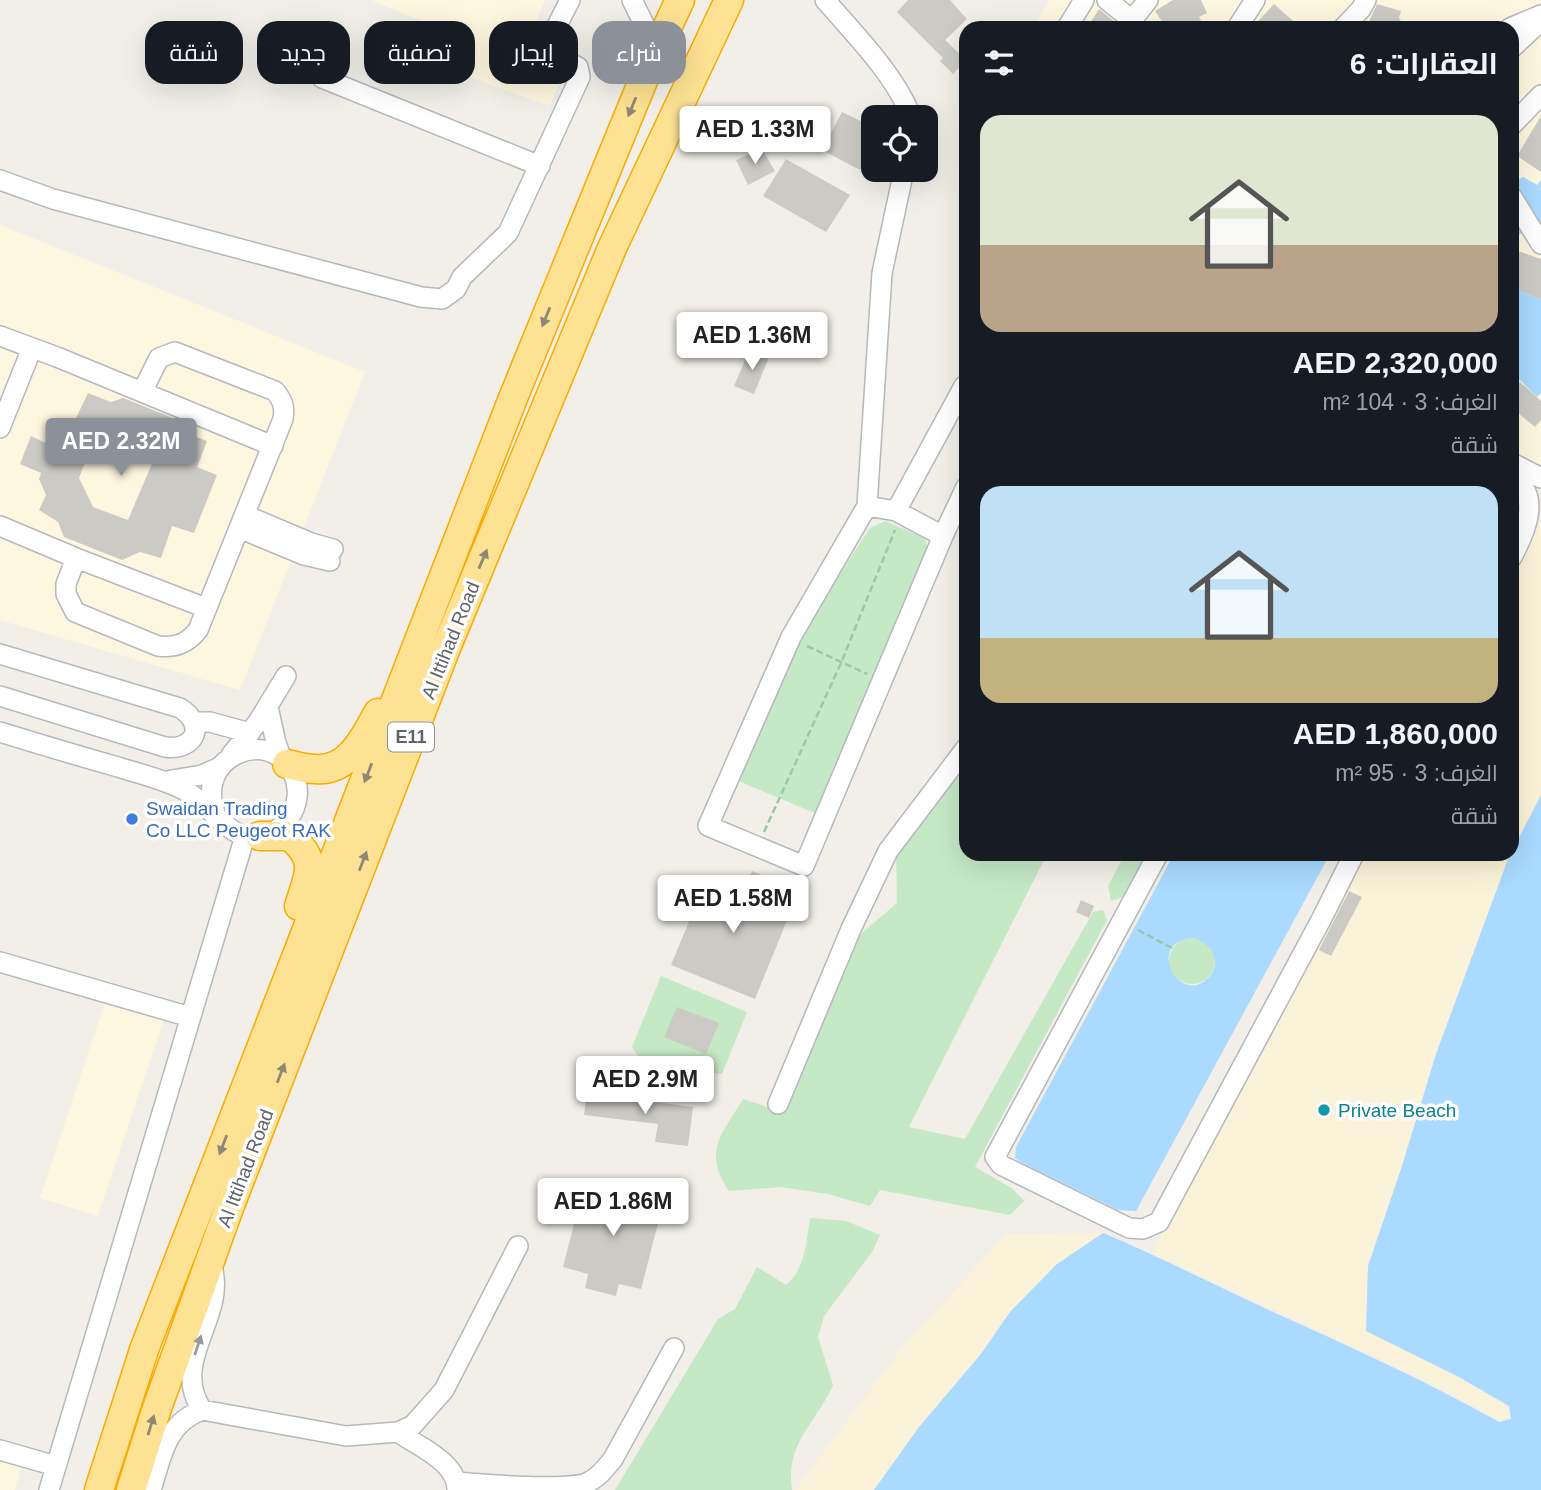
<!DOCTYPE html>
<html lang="ar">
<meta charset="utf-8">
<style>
body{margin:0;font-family:Arial,Cairo,sans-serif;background:#20242c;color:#f1f3f6;direction:rtl;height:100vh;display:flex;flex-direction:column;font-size:26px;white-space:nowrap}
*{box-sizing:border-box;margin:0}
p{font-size:23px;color:#9ea1a6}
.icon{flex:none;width:38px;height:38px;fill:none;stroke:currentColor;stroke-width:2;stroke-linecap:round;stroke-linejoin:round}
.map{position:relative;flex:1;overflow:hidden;direction:ltr}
.panel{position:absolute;left:959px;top:21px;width:560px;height:840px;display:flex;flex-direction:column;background:#171b24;border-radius:21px;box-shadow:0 7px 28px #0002;direction:rtl}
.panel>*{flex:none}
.banner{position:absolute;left:21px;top:21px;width:665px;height:63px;direction:rtl;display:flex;gap:14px}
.buttons{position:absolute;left:861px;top:105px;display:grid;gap:14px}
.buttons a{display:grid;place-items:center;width:77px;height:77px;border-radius:14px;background:#171b24;box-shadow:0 7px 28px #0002;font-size:35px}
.price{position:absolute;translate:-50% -60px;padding:0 16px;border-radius:7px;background:#fff;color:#222;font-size:23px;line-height:46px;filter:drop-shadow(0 2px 4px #0008)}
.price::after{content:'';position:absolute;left:50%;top:42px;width:21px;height:16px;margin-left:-10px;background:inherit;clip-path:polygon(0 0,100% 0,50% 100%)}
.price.active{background:#8c9099;color:#fff}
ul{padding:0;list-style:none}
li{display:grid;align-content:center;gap:14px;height:371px;padding:0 21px}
li span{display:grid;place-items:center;height:217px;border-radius:21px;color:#555}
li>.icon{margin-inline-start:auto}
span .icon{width:126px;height:126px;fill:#fffc;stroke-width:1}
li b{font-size:30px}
h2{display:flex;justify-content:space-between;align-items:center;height:84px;padding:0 21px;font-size:30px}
.pill{padding:0 24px;border-radius:21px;background:#171b24;box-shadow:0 7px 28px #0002;font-size:24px;line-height:63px}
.pill.active{background:#8c9099;color:#fff}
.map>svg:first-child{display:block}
.commercial{fill:#fef7e0}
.green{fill:#c5e8c5}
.sand{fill:#fbf3d9}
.water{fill:#aadaff;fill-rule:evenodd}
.building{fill:#cccac5;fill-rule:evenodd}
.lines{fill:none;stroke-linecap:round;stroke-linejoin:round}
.minor-casing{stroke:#b5b8bc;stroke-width:22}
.highway-casing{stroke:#f9ab00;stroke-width:31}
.path{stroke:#9cc7a9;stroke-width:2.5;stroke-dasharray:7 3.5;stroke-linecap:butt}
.minor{stroke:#fff;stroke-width:19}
.highway{stroke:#fde293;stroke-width:28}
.oneway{fill:#8e8975}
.oneway2{fill:#979a9d}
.shop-dot{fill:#3f7fe0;stroke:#fff;stroke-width:2.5}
.culture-dot{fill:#0f9aa8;stroke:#fff;stroke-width:2.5}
.labels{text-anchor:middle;stroke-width:7;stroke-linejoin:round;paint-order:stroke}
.shield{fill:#fff;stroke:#8f9295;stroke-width:2}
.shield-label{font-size:18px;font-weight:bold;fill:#5f6368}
.street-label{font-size:19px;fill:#5f6368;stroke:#fff}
.shop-label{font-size:19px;fill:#366cbe;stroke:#fff;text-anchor:start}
.culture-label{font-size:19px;fill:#0d838f;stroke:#fff;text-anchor:start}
</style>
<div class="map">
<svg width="1541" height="1490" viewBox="0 0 1541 1490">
<rect width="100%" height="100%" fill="#f1efe8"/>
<path class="commercial" d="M 371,0 L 545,0 L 521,56 L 562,73 L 550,106 L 416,58 L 432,25 Z
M 1049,0 L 1541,0 L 1541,180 L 1537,185 L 1523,177 L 1512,183 L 1512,28 L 1033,28 Z
M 1541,221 L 1541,299 L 1512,288 L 1512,249 L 1517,236 Z
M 0,225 L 365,372 L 240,690 L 0,620 Z
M 1519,380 L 1537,396 L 1541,393 L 1541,481 L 1512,467 L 1512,384 Z
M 106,999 L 164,1019 L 98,1216 L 40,1198 Z
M 0,1445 L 25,1452 L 15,1490 L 0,1490 Z"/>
<path class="green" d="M 885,521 L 925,538 L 931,561 L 822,816 L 731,778 L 803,630 L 870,528 Z
M 966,768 L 966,854 L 1047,854 L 909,1127 L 965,1139 L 1093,912 L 1103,910 L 1107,920 L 975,1167 L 1013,1189 L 1024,1201 L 1010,1215 L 880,1190 L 870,1206 L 828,1194 L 780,1187 L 729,1191 C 702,1152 722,1134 743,1099 L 783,1112 L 856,938 L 897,903 L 896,848 Z
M 1125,854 L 1146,854 L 1123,897 L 1111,901 L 1108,886 Z
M1169 961a23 23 0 1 1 46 0a23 23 0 1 1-46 0Z
M 661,976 L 747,1012 L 722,1074 L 645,1066 L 632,1047 Z
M 810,1218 L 846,1221 L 880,1235 L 872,1252 L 824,1316 L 818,1337 L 833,1385 C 816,1424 785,1442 792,1490 L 615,1490 L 718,1319 L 735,1309 L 757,1267 L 786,1285 C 806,1269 806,1241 810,1218 Z"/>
<path class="sand" d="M 1541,520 L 1541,795 L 1512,851 L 1512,575 Z
M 1365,854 L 1510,854 L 1436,1054 L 1402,1166 L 1368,1266 L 1366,1331 L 1459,1378 L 1508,1407 L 1510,1417 L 1500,1420 L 1421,1378 L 1152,1253 Z
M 1103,1233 L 1057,1264 L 1010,1312 L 981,1354 L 919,1427 L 874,1490 L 795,1490 L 904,1345 L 1007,1234 Z"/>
<path class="water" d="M 1523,177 L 1537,185 L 1541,180 L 1541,221 L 1517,236 L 1512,249 L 1512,183 Z
M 1512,288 L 1541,299 L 1541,393 L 1537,397 L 1520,380 L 1513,386 L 1512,384 Z
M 1541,795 L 1541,1490 L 874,1490 L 919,1427 L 981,1354 L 1010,1312 L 1057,1264 L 1103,1233 C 1156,1255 1206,1281 1258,1305 C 1339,1342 1421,1378 1499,1422 L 1511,1419 L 1509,1406 L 1459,1377 L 1366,1331 L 1368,1266 L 1402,1166 L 1436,1054 L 1508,859 Z
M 1174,854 L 1330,854 L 1136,1211 L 1118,1210 L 1028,1166 L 1015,1158 L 1016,1147 ZM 1193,938 C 1210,942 1223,960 1210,976 C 1181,1010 1143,942 1193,938 Z"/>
<path class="building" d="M 908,0 L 950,0 L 967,19 L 945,40 L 966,60 L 953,74 L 940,61 L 943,58 L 897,12 Z
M 1173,0 L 1201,0 L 1207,13 L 1199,17 L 1205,28 L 1166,28 L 1155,11 Z
M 1274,4 L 1301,28 L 1252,28 Z
M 1377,4 L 1401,11 L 1399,18 L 1405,28 L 1366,28 Z
M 1099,9 L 1115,22 L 1114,28 L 1087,28 Z
M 842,112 L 873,127 L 873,143 L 860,170 L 822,150 Z
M 1541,116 L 1541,172 L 1517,156 Z
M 715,125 L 734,132 L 728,148 L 709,138 Z
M 762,149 L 775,171 L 748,185 L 736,160 Z
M 786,159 L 850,195 L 826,232 L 763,196 Z
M 1512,249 L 1541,259 L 1541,299 L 1512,288 Z
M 750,349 L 769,357 L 754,394 L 734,386 Z
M 1520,382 L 1541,401 L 1541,420 L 1535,427 L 1512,408 L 1512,391 Z
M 88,393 L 111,402 L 123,398 L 136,403 L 180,421 L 183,432 L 207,441 L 197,467 L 217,475 L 194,533 L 172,526 L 161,558 L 140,552 L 122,560 L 64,537 L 58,522 L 39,510 L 46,495 L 39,479 L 41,473 L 20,464 L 31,436 L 52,446 L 63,422 L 76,418 ZM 122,433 L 159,447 L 128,520 L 93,507 L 79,478 L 91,446 Z
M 752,871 L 773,880 L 766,897 L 792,908 L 755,999 L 671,965 L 707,878 L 743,892 Z
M 1349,891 L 1362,897 L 1331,956 L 1319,950 Z
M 1081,900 L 1094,906 L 1089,918 L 1076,912 Z
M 677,1007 L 719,1023 L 706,1054 L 664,1037 Z
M 587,1093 L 693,1107 L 688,1146 L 655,1142 L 658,1124 L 584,1115 Z
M 612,1178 L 638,1184 L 635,1197 L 663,1204 L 641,1289 L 619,1284 L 616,1296 L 585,1288 L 588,1274 L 563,1267 L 582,1193 L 607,1199 Z"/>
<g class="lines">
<defs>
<path id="minor" d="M 632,0 L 644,24 L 648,62
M 825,0 C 853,32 897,77 911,117
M 1107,0 L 1132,20
M 1067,28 L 1084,0
M 1126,28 L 1148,0
M 1237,28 L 1255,0
M 1343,28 L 1361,9 L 1366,0
M 1510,28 L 1541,15
M 1512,48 L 1541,21
M 322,78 L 540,166
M 1512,125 L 1541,95
M 904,170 L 882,273 L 867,506 L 791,637 L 708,826 L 804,866 L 943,536 L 966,487
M 0,180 L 53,199 L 421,297 L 442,299 L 456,289 L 462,277 L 508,233 L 580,77 L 578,67 C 570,62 558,59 553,52 C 546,41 565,11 570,0
M 1512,197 L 1541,244
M 0,336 L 57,357 L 273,446
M 0,428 L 32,348
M 1512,463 L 1541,478
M 1512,477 C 1541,495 1527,529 1512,557
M 867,506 L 896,511 L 943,536
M 896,511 L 964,386
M 245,515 L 311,543 L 333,549
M 0,526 L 76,558 L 206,608
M 239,528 L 304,555 L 330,561
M 76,558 L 66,584 L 66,594 L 75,612 L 158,646 C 175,648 187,644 198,630 L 283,419 C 285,407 283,401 275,391 L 175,352 L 159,358 L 142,392
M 0,654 L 180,708 C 207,725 195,751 165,747 L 0,696
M 268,707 L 276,743 L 282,759
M 195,722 L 210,722 L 250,733
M 0,732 C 39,744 79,756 118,767 C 140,774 163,779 184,790 C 206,801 225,833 247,836 C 282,841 308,805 293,773 C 271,726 192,755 216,815
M 231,755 L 258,722 L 286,676
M 166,781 L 202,775 L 220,767
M 1158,854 L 995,1157 L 1001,1165 L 1129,1228 L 1143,1229 L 1159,1222 L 1322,918 L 1354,854
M 0,962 L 190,1017
M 778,1104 L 851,929 L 888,851 L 966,748
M 202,1410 C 169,1360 227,1317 212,1267
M 398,1432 C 417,1446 458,1462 457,1490
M 0,1450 L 56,1466
M 457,1482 C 491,1485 553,1490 584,1484 C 596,1480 605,1469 613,1459 L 674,1348
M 49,1490 L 245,836
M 151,1490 C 162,1456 165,1424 202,1410 L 346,1436 L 398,1432 L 413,1425 L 444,1390 L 518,1246"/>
<path id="highway" d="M 287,764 C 296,766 305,769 315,769 C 348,772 364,739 378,713
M 260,836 L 290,836 C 319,861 309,874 299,906
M 99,1490 L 145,1347 L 513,398 L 649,66 L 680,0
M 131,1490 L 156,1411 L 229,1208 L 446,648 L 612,248 L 729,0"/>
</defs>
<use href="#minor" class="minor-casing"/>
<use href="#highway" class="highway-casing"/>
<path class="path" d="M 807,646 L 867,674
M 764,832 L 841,663 L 895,530
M 1138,930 L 1172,948"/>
<use href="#minor" class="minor"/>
<use href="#highway" class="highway"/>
</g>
<defs><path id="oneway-solid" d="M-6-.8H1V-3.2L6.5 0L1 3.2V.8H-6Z" transform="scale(1.75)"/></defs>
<g class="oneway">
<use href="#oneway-solid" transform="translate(632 107) rotate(112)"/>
<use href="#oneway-solid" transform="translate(546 317) rotate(112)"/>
<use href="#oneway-solid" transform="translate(483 559) rotate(-67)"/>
<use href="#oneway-solid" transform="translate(368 773) rotate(111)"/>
<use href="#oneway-solid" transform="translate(363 861) rotate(-69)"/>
<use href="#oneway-solid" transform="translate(281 1073) rotate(-69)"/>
<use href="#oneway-solid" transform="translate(223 1145) rotate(111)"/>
<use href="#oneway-solid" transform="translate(151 1425) rotate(-73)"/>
</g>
<use class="oneway2" href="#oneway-solid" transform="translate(198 1345) rotate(-72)"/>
<circle class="shop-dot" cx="132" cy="819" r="7"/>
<circle class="culture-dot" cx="1324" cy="1110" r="7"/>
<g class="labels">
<rect class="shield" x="388" y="722.5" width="46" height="29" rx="5"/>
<g class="shield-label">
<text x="411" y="743">E11</text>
</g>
<g class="street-label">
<text transform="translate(450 640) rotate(-68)" y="7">Al Ittihad Road</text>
<text transform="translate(245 1168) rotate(-69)" y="7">Al Ittihad Road</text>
</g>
<g class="shop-label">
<text x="146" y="815">Swaidan Trading<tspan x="146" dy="22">Co LLC Peugeot RAK</tspan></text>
</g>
<g class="culture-label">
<text x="1338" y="1117">Private Beach</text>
</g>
</g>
</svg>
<div class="buttons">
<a><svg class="icon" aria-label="locate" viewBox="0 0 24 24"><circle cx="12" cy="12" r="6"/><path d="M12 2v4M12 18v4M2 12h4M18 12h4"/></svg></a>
</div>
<b class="price" style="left:755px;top:166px">AED 1.33M</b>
<b class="price" style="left:752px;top:372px">AED 1.36M</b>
<b class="price active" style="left:121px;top:478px">AED 2.32M</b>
<b class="price" style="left:733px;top:935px">AED 1.58M</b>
<b class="price" style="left:645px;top:1116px">AED 2.9M</b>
<b class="price" style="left:613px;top:1238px">AED 1.86M</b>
<div class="banner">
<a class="pill active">شراء</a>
<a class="pill">إيجار</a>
<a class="pill">تصفية</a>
<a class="pill">جديد</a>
<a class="pill">شقة</a>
</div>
<section class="panel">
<h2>العقارات: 6<svg class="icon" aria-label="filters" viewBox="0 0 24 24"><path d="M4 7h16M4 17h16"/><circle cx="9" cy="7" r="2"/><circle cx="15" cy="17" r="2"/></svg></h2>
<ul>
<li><span style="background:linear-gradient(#dfe7d0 60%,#b9a48a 0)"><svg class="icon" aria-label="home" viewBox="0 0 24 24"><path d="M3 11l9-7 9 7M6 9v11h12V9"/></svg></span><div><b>AED 2,320,000</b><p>الغرف: 3 · 104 m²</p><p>شقة</p></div></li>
<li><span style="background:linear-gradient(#bfe0f5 70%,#c2b280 0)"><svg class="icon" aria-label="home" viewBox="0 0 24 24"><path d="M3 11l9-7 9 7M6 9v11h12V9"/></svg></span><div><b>AED 1,860,000</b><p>الغرف: 3 · 95 m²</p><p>شقة</p></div></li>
</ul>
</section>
</div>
